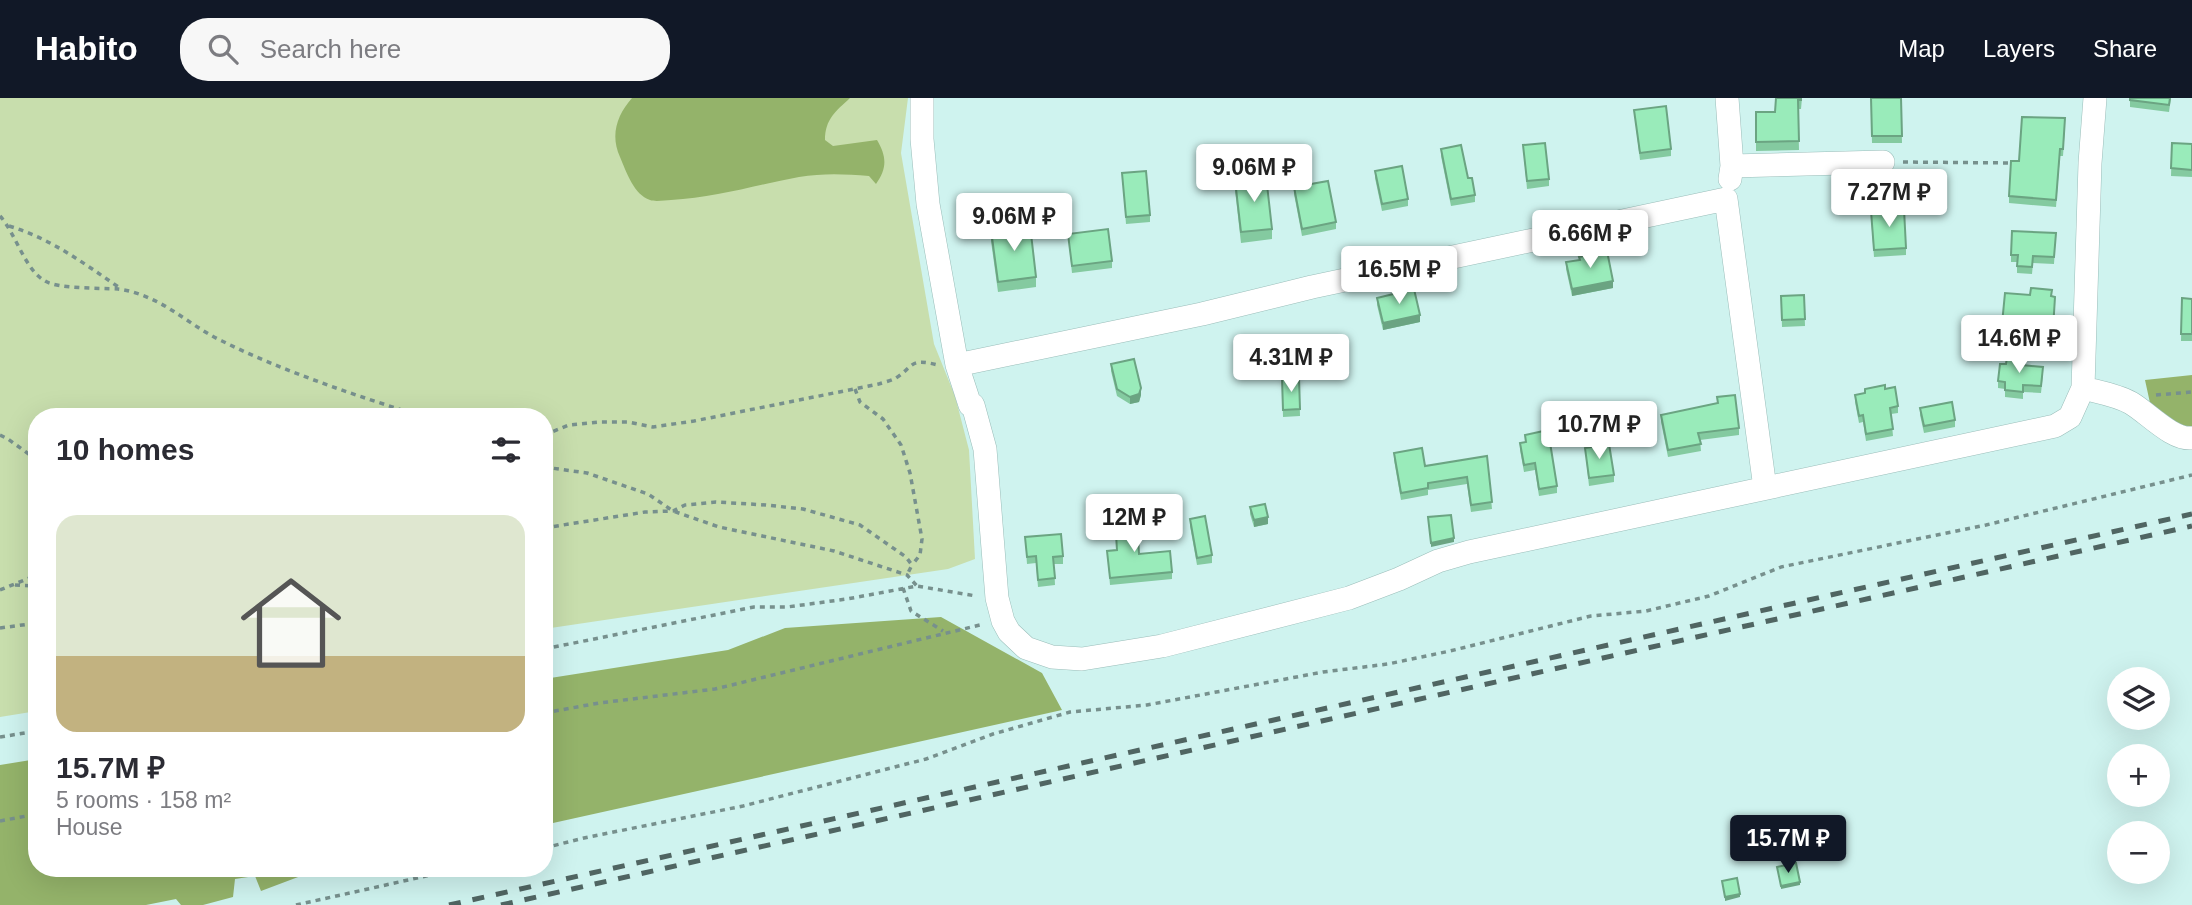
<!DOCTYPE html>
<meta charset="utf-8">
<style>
body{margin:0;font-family:Arial,sans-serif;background:#f7f7f7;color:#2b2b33;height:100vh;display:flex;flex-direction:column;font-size:26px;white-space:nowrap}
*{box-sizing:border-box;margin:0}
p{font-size:23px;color:#7c7c81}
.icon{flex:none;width:38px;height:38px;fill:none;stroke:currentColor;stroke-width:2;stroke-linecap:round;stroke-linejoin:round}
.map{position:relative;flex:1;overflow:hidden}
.panel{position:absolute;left:28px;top:310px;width:525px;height:469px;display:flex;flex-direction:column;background:#fff;border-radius:28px;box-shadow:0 7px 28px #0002}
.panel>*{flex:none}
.fabs{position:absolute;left:2107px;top:569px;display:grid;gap:14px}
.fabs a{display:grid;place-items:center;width:63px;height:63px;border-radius:50%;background:#fff;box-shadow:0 7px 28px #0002;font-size:35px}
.price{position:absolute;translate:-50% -60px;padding:0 16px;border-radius:7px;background:#fff;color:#222;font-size:23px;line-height:46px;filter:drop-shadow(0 2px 4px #0008)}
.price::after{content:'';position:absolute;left:50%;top:42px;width:21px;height:16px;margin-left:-10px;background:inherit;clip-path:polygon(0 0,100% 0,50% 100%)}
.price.current{background:#111827;color:#fff}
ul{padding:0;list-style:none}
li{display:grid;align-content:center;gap:14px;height:371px;padding:0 28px}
li span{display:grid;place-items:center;height:217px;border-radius:21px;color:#555}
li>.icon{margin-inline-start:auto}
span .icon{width:126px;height:126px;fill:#fffc;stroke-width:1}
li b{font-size:30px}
h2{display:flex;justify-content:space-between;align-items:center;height:84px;padding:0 28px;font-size:30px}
header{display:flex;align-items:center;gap:42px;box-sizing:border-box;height:98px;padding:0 35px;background:#111827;color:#fff}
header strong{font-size:33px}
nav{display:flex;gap:38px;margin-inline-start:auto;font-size:24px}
.search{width:490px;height:63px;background:#f7f7f7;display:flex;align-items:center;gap:18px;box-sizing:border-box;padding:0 24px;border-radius:28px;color:#7c7c81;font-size:26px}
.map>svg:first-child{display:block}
.green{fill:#c8dead}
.forest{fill:#94b36a}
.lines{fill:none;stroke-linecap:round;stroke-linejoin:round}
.minor-casing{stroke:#9abdb9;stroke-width:24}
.path{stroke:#77908d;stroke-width:3.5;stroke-dasharray:5 5;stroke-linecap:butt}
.minor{stroke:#fff;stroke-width:23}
.rail{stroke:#506562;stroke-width:5;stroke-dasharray:12 12;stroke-linecap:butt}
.wall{fill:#84caa0}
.shaded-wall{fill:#6ba482}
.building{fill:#99ebba;stroke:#6ba482;stroke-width:2}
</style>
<header>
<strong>Habito</strong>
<div class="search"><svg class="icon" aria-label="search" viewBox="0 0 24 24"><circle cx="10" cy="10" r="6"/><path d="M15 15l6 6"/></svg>Search here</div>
<nav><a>Map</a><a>Layers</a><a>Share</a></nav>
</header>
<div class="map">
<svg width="2192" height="807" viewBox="0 0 2192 807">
<rect width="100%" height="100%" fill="#cff3ef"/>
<path class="green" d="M 0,0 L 908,0 L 901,55 L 934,246 L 955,298 L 969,352 L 975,461 L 948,471 L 544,531 L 544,318 L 37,318 L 37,613 L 0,619 Z"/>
<path class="forest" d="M 632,0 L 850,0 C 836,13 825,21 825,42 L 833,48 L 877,42 C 887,59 887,70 876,86 L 869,78 C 845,76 823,75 799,79 C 756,87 715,100 671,102 C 665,102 656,104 650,102 C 634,97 626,73 620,59 C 610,37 617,17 632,0 Z
M 2192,277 L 2192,336 L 2150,305 L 2145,282 Z
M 941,519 L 1042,575 L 1062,612 L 544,727 L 544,581 L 728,552 L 785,530 Z
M 37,661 L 37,770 L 322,770 L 261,793 L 255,778 L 235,781 L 233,799 L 203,807 L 181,807 L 176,801 L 146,807 L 0,807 L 0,667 Z"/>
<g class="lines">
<defs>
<path id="minor" d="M 922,0 L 922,41 L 928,106 L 957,267 L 970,307 L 973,307 L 985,351 L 997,500 L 1003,523 L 1009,534 L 1026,550 L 1052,559 L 1082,561 L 1162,548 L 1349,500 L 1399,481 L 1438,463 L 1469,454 L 2055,328 L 2070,319 L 2083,290 L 2090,65 L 2095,0
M 1727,0 L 1732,68 L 1730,81
M 1732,68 L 1883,64
M 957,267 L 1202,216 L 1312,189 L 1726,101 L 1765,390
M 2083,290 C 2098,294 2117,297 2131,305 C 2148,315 2172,342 2192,340"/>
</defs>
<use href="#minor" class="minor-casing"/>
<path class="path" d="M 1903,64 L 2014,65
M 0,118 C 16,136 25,172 45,183 C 58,191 102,190 118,191 C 128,192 140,196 149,200 C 175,211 196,231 222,243 C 285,274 354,297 421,318
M 9,128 C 52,141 83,165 120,190
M 855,291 L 860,304 L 883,321 L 901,347 L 910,375 L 922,441 L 920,457 L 912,467
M 2156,297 L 2192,294
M 0,337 L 8,341 L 37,362
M 544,337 L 569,327 L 599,324 L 628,324 L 653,329 L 694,323 L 879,286 C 884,284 891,283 896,280 C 915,267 910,260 938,267
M 544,369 L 587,375 L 648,396 L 673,413 L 719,429 L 834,453 L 907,477 L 917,488
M 544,430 L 645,414 L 673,413 L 685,407 L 716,404 L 766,407 L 803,411 L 860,427 L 906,459 L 912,467 L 907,477
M 15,487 L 37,488
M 903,490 L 911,513 L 943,533
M 0,492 L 37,477
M 0,530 L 37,525
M 544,551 L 754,509 L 787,509 L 847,501 L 917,488 L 976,498
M 544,615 L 599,605 L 715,591 L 984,526
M 0,639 L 37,633
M 0,723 L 37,716
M 544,750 L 584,740 L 743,708 L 926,661 L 993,636 L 1070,614 L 1147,607 L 1323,574 L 1388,566 L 1450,553 L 1591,518 L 1646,513 L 1709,498 L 1781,469 L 1986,427 L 2192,377
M 296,807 L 462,770"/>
<use href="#minor" class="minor"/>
<path class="rail" d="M 449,807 L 2192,416
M 501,807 L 2192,428"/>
</g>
<path class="wall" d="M 1802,0 L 1801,11 L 1798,11 L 1799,52 L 1756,53 L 1756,14 L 1775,14 Z
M 1871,0 L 1901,0 L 1902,45 L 1872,45 Z
M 2130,0 L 2171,0 L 2169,14 L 2130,9 Z
M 1634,12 L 1671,51 L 1671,58 L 1640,62 Z
M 2065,28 L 2063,58 L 2060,58 L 2056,109 L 2009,105 L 2009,98 Z
M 2172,45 L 2192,46 L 2192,79 L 2171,78 Z
M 1523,47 L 1549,81 L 1549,88 L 1527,91 Z
M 1441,51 L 1468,80 L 1475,97 L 1475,104 L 1451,108 L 1441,58 Z
M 1375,73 L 1408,101 L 1408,108 L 1382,113 L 1375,80 Z
M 1122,75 L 1150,117 L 1150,124 L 1126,126 Z
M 1235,82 L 1272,131 L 1272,141 L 1241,145 L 1235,92 Z
M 1294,89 L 1336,124 L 1336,131 L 1302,138 L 1294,96 Z
M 1871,120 L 1906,150 L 1906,157 L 1874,159 Z
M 991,132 L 1036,179 L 1036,189 L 998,194 L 991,143 Z
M 2056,135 L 2054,166 L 2033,165 L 2032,176 L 2017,175 L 2017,164 L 2011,164 L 2011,157 Z
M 1068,136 L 1112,163 L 1112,170 L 1072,175 Z
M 1566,164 L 1613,190 L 1572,198 L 1566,171 Z
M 1804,197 L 1805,228 L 1782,229 L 1781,198 Z
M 2052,198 L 2055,206 L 2053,238 L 2002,233 L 2002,226 Z
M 1377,200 L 1420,224 L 1383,232 L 1377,207 Z
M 2182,200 L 2192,201 L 2192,243 L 2181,243 Z
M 1111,266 L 1141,297 L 1139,304 L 1130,306 L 1117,298 L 1111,273 Z
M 2023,267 L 2043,276 L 2041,295 L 2023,294 L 2023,301 L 2005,299 L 2005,291 L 1998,290 L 1998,283 Z
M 1282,280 L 1299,280 L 1300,318 L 1283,319 Z
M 1885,291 L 1898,308 L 1898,315 L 1891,316 L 1893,338 L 1866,343 L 1863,324 L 1859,325 L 1855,304 L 1855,297 Z
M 1717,299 L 1739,330 L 1739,337 L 1700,342 L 1701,353 L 1668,359 L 1661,324 L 1661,317 L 1717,305 Z
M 1920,310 L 1955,322 L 1955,329 L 1924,335 L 1920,317 Z
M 1525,337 L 1557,388 L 1557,395 L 1539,398 L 1535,372 L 1524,374 L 1520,352 L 1520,345 L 1525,344 Z
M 1585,350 L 1614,377 L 1614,384 L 1589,388 Z
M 1394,355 L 1425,368 L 1487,358 L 1492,411 L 1471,414 L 1467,386 L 1428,392 L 1428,397 L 1401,402 L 1394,362 Z
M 1250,409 L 1268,426 L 1254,429 L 1250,416 Z
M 1190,421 L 1212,457 L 1212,465 L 1197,467 L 1190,428 Z
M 1025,439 L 1063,458 L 1063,466 L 1054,466 L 1055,487 L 1038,489 L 1036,465 L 1027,466 Z
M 1107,453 L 1139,456 L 1172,474 L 1172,481 L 1110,487 Z"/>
<path class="shaded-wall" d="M 1613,183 L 1613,190 L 1572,198 L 1572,191 Z
M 1420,217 L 1420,224 L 1383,232 L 1383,225 Z
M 1141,290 L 1141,297 L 1139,304 L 1130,306 L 1130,299 Z
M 1268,419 L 1268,426 L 1254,429 L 1254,422 Z
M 1454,440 L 1454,444 L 1431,449 L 1431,445 Z
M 1800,784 L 1800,787 L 1781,791 L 1781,788 Z
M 1740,796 L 1740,799 L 1725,803 L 1725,799 Z"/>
<path class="building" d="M 1776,0 L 1801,0 L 1801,2 L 1798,2 L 1799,43 L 1756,44 L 1756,14 L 1775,14 Z
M 1871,0 L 1901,0 L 1902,38 L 1872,38 Z
M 2130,0 L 2170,0 L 2169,7 L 2130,2 Z
M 1666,8 L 1671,51 L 1640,55 L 1634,12 Z
M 2022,19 L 2065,20 L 2063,51 L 2060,51 L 2056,102 L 2009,98 L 2011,63 L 2019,63 Z
M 1545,45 L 1549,81 L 1527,83 L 1523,47 Z
M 2172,45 L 2192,46 L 2192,72 L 2171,70 Z
M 1461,47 L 1468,80 L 1472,80 L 1475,97 L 1451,101 L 1441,51 Z
M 1402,68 L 1408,101 L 1382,106 L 1375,73 Z
M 1146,73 L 1150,117 L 1126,119 L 1122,75 Z
M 1266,78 L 1272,131 L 1241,134 L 1235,82 Z
M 1328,83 L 1336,124 L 1302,131 L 1294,89 Z
M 1904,111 L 1906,150 L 1874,152 L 1871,113 Z
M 1030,127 L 1036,179 L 998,184 L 991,132 Z
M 1108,131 L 1112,163 L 1072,168 L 1068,136 Z
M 2012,133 L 2056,135 L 2054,159 L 2033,158 L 2032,169 L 2017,168 L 2018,157 L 2011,157 Z
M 1607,153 L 1613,183 L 1572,191 L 1566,164 L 1580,162 L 1579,159 Z
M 2031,190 L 2052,192 L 2051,198 L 2055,199 L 2053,231 L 2002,226 L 2005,195 L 2030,197 Z
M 1414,191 L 1420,217 L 1383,225 L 1377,200 Z
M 1804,197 L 1805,221 L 1782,222 L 1781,198 Z
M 2182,200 L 2192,201 L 2192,236 L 2181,236 Z
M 2007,259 L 2023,261 L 2022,267 L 2043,269 L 2041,288 L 2023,287 L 2023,294 L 2005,292 L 2005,284 L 1998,283 L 2000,266 L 2006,266 Z
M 1134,261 L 1141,290 L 1139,296 L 1130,299 L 1117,291 L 1111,266 Z
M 1282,280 L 1299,280 L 1300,311 L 1283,312 Z
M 1885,287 L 1885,291 L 1895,289 L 1898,308 L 1890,310 L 1893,331 L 1866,336 L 1863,317 L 1859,318 L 1855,297 L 1865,295 L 1865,291 Z
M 1735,297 L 1739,330 L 1698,335 L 1701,346 L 1668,352 L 1661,317 L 1718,305 L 1717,299 Z
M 1952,304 L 1955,322 L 1924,328 L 1920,310 Z
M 1548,332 L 1557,388 L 1539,391 L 1535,365 L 1524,367 L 1520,345 L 1526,344 L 1525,337 Z
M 1609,346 L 1614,377 L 1589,380 L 1585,350 Z
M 1422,350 L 1425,368 L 1487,358 L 1492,404 L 1471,407 L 1467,379 L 1428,385 L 1428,390 L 1401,395 L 1394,355 Z
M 1265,406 L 1268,419 L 1254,422 L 1250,409 Z
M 1451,417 L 1454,440 L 1431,445 L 1428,419 Z
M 1205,418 L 1212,457 L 1197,460 L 1190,421 Z
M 1137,420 L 1139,456 L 1170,453 L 1172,474 L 1110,480 L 1107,453 L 1117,452 L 1115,421 Z
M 1061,436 L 1063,458 L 1053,459 L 1055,480 L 1038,482 L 1036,458 L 1027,459 L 1025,439 Z
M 1796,765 L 1800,784 L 1781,788 L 1777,769 Z
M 1737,780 L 1740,796 L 1725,799 L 1722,783 Z"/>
</svg>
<div class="fabs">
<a><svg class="icon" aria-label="layers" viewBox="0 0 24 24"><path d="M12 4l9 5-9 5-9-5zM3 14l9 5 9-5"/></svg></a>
<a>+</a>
<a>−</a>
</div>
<b class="price" style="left:1254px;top:106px">9.06M ₽</b>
<b class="price" style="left:1889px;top:131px">7.27M ₽</b>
<b class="price" style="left:1014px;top:155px">9.06M ₽</b>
<b class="price" style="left:1590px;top:172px">6.66M ₽</b>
<b class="price" style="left:1399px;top:208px">16.5M ₽</b>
<b class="price" style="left:2019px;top:277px">14.6M ₽</b>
<b class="price" style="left:1291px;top:296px">4.31M ₽</b>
<b class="price" style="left:1599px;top:363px">10.7M ₽</b>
<b class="price" style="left:1134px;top:456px">12M ₽</b>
<b class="price current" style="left:1788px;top:777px">15.7M ₽</b>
<section class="panel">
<h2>10 homes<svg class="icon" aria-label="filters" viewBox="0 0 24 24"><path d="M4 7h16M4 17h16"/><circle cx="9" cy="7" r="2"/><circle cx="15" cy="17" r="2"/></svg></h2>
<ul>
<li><span style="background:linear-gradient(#dfe7d0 65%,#c2b280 0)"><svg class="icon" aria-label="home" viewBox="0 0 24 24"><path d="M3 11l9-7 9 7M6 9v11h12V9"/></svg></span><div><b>15.7M ₽</b><p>5 rooms · 158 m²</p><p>House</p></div></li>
</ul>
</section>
</div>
